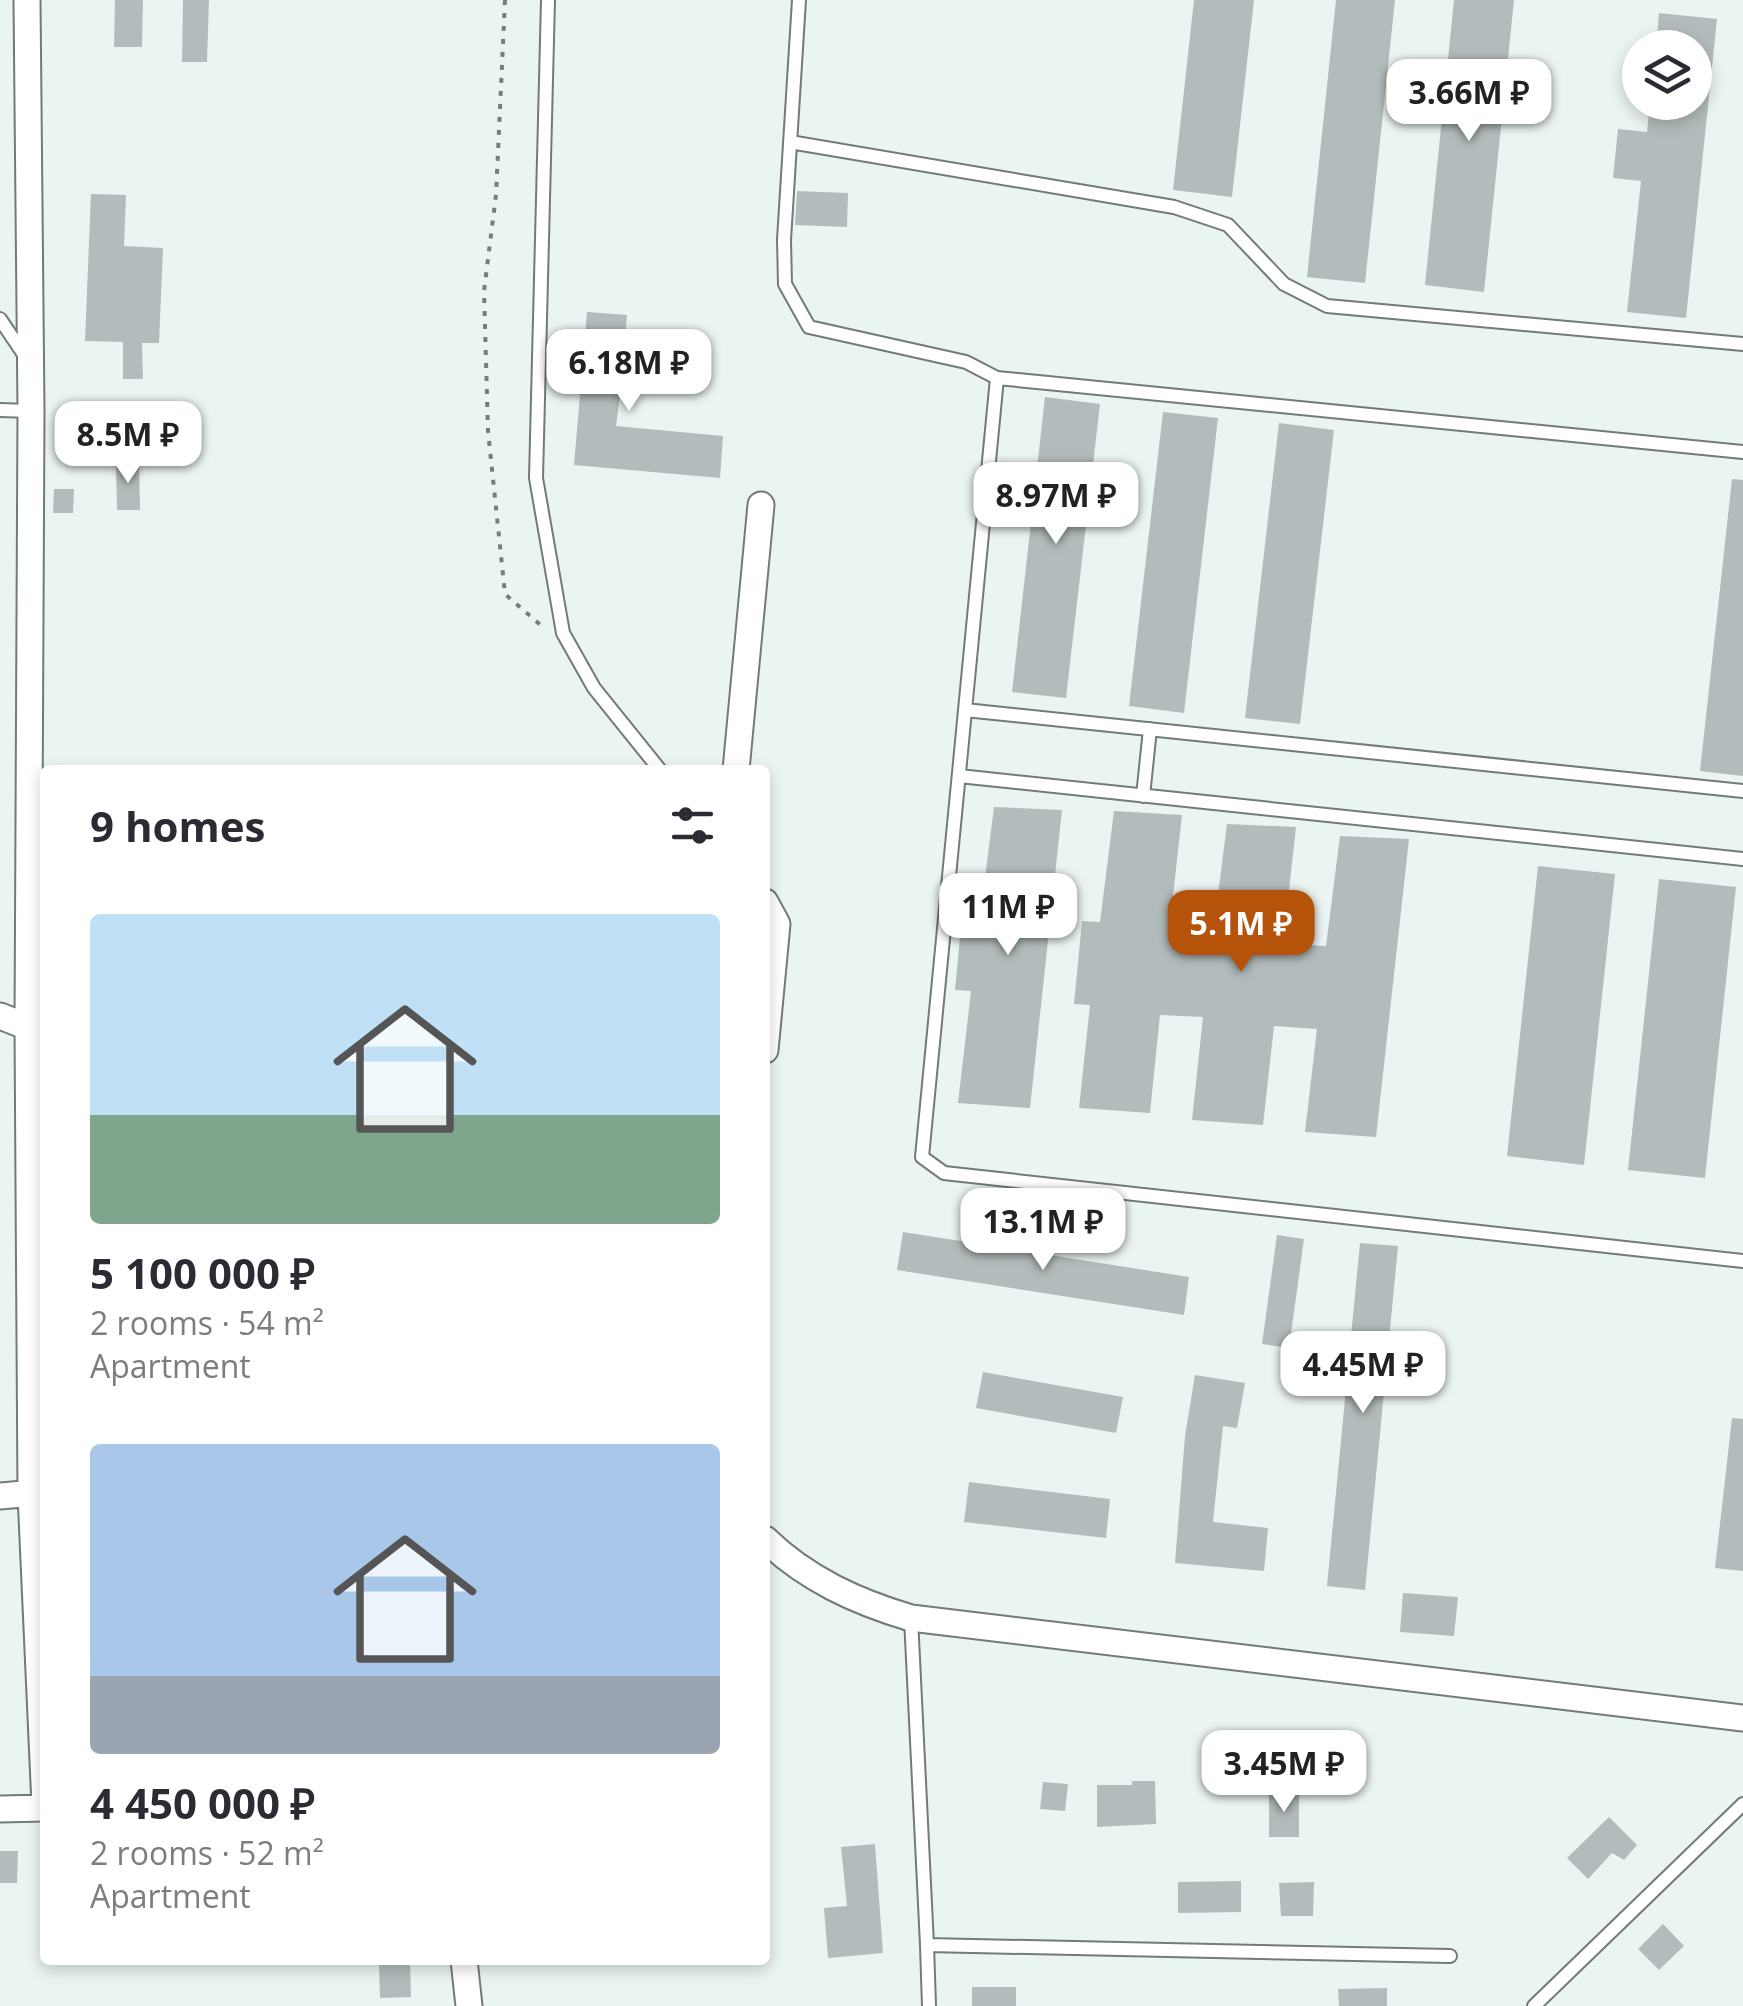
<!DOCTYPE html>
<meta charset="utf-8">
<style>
body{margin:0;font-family:"Open Sans",sans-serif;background:#f2f2f3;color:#2b2b33;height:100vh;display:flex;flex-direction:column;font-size:38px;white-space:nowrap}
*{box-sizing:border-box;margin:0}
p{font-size:32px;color:#7c7c81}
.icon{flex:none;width:55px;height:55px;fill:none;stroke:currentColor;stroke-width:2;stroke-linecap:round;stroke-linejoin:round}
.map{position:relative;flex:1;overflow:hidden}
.side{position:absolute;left:40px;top:765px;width:730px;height:1200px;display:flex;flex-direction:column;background:#fff;border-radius:10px;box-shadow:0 5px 15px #0003}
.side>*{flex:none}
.controls{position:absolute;left:1622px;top:30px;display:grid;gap:20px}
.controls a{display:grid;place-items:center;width:90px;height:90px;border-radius:50%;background:#fff;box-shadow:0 5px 15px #0003;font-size:50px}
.price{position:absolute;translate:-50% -85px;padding:0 22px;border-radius:20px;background:#fff;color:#222;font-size:32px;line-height:65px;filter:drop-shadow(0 2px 5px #0008)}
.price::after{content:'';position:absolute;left:50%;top:60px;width:30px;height:22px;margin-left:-15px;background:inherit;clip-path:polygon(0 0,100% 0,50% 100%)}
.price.active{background:#b45309;color:#fff}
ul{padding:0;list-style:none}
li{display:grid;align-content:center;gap:20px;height:530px;padding:0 50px}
li span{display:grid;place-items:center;height:310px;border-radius:10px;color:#555}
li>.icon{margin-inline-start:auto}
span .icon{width:180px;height:180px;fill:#fffc;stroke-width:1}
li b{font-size:42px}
h2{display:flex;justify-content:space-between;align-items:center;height:120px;padding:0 50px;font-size:42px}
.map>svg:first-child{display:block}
.building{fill:#b3bcbc}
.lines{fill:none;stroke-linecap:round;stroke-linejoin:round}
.lane-casing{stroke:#727a7a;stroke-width:16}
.street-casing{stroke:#727a7a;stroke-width:29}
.path{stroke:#777d7d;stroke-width:4;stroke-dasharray:5 8;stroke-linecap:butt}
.lane{stroke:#fff;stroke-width:12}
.street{stroke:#fff;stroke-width:25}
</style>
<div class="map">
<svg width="1743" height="2006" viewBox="0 0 1743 2006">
<rect width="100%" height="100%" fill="#eaf4f3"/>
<path class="building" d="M 115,0 L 143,0 L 142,47 L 114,47 Z
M 183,0 L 209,0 L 207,62 L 182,62 Z
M 1194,0 L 1254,0 L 1232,197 L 1173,190 Z
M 1336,0 L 1395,0 L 1365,283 L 1307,277 Z
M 1454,0 L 1514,0 L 1484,292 L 1425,285 Z
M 1659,13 L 1717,19 L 1686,318 L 1627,312 L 1641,181 L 1613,178 L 1618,129 L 1647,132 L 1650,102 L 1695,102 L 1695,48 L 1656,48 Z
M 797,191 L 848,193 L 847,227 L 795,225 Z
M 91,194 L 126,195 L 124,246 L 163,248 L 159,343 L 142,343 L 143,379 L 123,379 L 123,342 L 85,341 Z
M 587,312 L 627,315 L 623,355 L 640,357 L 636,396 L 620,395 L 616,426 L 723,436 L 720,478 L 574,465 Z
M 1045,397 L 1100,404 L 1066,698 L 1012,692 Z
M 1163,412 L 1218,418 L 1184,713 L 1129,706 Z
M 1279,423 L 1334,430 L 1300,724 L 1245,718 Z
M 116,462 L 139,462 L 140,510 L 117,510 Z
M 1732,479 L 1743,480 L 1743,776 L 1700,771 Z
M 54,489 L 74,489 L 73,513 L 53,513 Z
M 994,807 L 1062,810 L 1030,1108 L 958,1103 L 971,991 L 955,990 L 962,916 L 980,917 Z
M 1114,811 L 1182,815 L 1169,932 L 1213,934 L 1227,824 L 1296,827 L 1283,944 L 1326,946 L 1340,836 L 1409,839 L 1376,1137 L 1305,1132 L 1317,1029 L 1274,1026 L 1263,1125 L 1192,1120 L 1203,1017 L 1160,1015 L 1150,1113 L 1079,1108 L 1090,1005 L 1074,1004 L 1082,921 L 1100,922 Z
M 1538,866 L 1615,874 L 1584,1165 L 1507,1156 Z
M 1659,879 L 1736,887 L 1705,1178 L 1628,1170 Z
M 903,1232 L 1189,1277 L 1184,1315 L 897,1270 Z
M 1277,1235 L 1304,1239 L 1289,1348 L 1262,1344 Z
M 1360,1243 L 1398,1246 L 1365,1590 L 1327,1586 Z
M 983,1372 L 1123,1397 L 1116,1433 L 976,1408 Z
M 1195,1375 L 1245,1383 L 1237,1428 L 1223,1426 L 1213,1522 L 1268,1528 L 1264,1571 L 1175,1563 L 1185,1436 Z
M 1732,1418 L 1743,1419 L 1743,1571 L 1715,1568 Z
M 969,1482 L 1110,1499 L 1106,1538 L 964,1522 Z
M 1403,1593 L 1458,1597 L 1454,1636 L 1400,1632 Z
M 1132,1781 L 1155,1781 L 1156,1824 L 1097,1827 L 1097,1785 L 1132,1785 Z
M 1043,1782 L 1068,1784 L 1065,1811 L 1040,1809 Z
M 1269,1794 L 1299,1794 L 1299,1837 L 1269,1837 Z
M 1609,1817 L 1637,1845 L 1624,1860 L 1612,1853 L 1588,1879 L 1567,1858 Z
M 875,1844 L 883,1953 L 828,1958 L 824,1908 L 847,1906 L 841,1847 Z
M 0,1851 L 18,1851 L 17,1883 L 0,1883 Z
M 1241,1881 L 1241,1912 L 1178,1913 L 1178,1882 Z
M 1314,1882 L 1313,1916 L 1281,1916 L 1279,1883 Z
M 1663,1924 L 1684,1946 L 1659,1970 L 1638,1949 Z
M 410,1963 L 411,1997 L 380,1998 L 379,1964 Z
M 972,1987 L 1016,1987 L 1016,2006 L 972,2006 Z
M 1387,1988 L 1387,2006 L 1339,2006 L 1338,1989 Z"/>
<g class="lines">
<defs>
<path id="lane" d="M 548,0 L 536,478 L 563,633 L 594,688 L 660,770
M 799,0 L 784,240 L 785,284 L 809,327 L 966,362 L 997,378
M 790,142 L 1174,207 L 1228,225 L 1284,284 L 1327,306 L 1743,344
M 0,319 L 27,359
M 0,410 L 31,411
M 1743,452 L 997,378 L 922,1157 L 944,1173 L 1743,1261
M 965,710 L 1743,791
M 959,776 L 1743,859
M 1143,796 L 1150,729
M 911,1618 L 927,1945
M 929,2006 L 927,1945 L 1450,1956
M 1534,2006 L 1743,1804"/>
<path id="street" d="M 27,0 L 31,411 L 28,1027 L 31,1494 L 45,1805
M 736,770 L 761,505
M 765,902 L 777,924 L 765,1050
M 0,1016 L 28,1027
M 0,1496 L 45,1492
M 765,1539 C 806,1579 857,1602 911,1618 L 1743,1718
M 0,1809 L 45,1808
M 464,1960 L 469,2006"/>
</defs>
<use href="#lane" class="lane-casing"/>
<use href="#street" class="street-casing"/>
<path class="path" d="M 505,0 L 496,195 L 484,291 L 488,431 L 505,594 L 545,629"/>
<use href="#lane" class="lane"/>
<use href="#street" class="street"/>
</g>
</svg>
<div class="controls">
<a><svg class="icon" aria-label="layers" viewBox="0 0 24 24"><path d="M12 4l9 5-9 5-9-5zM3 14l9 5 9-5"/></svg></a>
</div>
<b class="price" style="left:1469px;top:144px">3.66M ₽</b>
<b class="price" style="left:629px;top:414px">6.18M ₽</b>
<b class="price" style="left:128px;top:486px">8.5M ₽</b>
<b class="price" style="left:1056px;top:547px">8.97M ₽</b>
<b class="price" style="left:1008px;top:958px">11M ₽</b>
<b class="price active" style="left:1241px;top:975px">5.1M ₽</b>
<b class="price" style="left:1043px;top:1273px">13.1M ₽</b>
<b class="price" style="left:1363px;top:1416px">4.45M ₽</b>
<b class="price" style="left:1284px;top:1815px">3.45M ₽</b>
<section class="side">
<h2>9 homes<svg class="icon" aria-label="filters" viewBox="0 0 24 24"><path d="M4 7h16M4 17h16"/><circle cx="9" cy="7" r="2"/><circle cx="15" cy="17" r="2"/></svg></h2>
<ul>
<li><span style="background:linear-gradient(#bfe0f5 65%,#7fa58c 0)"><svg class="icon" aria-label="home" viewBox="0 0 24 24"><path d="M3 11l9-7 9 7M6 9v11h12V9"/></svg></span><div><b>5 100 000 ₽</b><p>2 rooms · 54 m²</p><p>Apartment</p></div></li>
<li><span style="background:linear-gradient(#a9c7e8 75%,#9aa5b1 0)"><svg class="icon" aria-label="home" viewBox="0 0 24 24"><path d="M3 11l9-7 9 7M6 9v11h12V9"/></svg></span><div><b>4 450 000 ₽</b><p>2 rooms · 52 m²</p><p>Apartment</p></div></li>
</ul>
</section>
</div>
